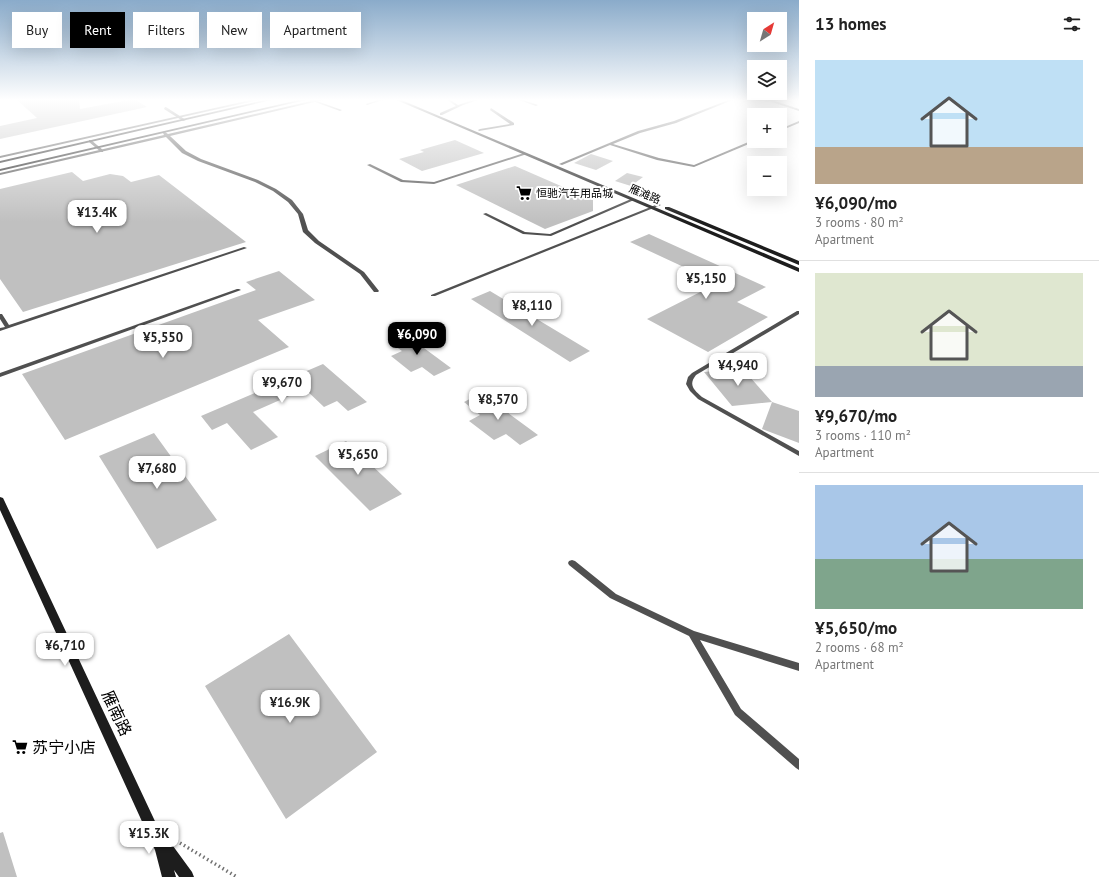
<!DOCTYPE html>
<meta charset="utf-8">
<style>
body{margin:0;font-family:"PT Sans","Noto Sans SC",sans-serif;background:#f2f2f2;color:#222;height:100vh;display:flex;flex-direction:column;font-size:15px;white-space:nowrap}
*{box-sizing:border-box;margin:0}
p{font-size:13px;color:#767676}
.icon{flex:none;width:22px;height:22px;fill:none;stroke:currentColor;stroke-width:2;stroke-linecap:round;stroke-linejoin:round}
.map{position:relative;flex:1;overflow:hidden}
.details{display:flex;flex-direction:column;background:#fff;width:300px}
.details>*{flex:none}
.top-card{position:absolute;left:12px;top:12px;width:380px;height:36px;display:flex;gap:8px}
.needle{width:26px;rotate:37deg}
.tools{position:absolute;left:747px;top:12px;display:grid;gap:8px}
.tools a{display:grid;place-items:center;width:40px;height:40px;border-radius:0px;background:#fff;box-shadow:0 4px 16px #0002;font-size:20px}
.price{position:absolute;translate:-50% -34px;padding:0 9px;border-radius:8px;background:#fff;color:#222;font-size:13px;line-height:26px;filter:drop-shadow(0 1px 2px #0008)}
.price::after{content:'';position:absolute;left:50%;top:24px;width:12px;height:9px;margin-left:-6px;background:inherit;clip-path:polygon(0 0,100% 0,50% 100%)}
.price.current{background:#000;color:#fff}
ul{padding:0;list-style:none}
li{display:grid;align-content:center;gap:8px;height:212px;padding:0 16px}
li+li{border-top:1px solid #e0e0e0}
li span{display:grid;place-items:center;height:124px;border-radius:0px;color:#555}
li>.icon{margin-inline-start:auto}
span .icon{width:72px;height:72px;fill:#fffc;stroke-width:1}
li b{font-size:17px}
h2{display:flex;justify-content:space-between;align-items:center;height:48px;padding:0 16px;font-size:17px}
.pill{padding:0 14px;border-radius:0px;background:#fff;box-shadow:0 4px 16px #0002;font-size:14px;line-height:36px}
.pill.current{background:#000;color:#fff}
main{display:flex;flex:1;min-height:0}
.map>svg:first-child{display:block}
.building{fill:#c0c0c0}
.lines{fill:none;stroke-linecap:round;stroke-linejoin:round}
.path{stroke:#727272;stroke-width:3.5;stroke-dasharray:1.5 3;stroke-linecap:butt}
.lane{fill:#505050;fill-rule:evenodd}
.street{fill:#505050;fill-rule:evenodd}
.secondary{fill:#1d1d1d;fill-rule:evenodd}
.labels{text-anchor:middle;stroke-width:4;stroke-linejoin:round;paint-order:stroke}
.far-poi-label{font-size:11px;fill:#000;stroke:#fff;text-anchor:start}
.far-street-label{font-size:11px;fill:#000;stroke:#fff}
.near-street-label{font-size:16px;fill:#000;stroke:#fff}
.near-poi-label{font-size:16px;fill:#000;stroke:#fff;text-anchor:start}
</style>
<main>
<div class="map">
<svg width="799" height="877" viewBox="0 0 799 877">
<rect width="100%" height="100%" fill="#fff"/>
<path class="building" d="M 16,99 L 79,99 L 80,109 L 134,99 L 147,107 L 0,139 L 0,126 L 37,118 Z
M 455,140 L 484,153 L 422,171 L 399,159 L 424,152 L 420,150 Z
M 591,154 L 613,161 L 596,170 L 574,163 Z
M 515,166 L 593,200 L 593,211 L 545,229 L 456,185 Z
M 72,172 L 83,181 L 110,174 L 123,176 L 131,182 L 159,175 L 246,242 L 23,312 L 0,279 L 0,189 Z
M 627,173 L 643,177 L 631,186 L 615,181 Z
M 649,234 L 766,287 L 737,302 L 768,317 L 708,352 L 647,319 L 718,283 L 630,242 Z
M 279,271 L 315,300 L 258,320 L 289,347 L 65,440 L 22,374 L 256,290 L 246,282 Z
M 490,291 L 590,351 L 570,362 L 471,299 Z
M 405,334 L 451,368 L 434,376 L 422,367 L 411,372 L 391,356 L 402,351 L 388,341 Z
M 323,364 L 367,402 L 348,411 L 337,401 L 324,407 L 305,389 L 253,412 L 278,437 L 251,450 L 227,423 L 212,430 L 201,416 Z
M 742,368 L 772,402 L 732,406 L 704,372 Z
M 481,393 L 538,435 L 520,445 L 506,434 L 494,440 L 469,421 L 480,415 L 464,402 Z
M 772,402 L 799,411 L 799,443 L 762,429 Z
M 154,433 L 217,520 L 157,549 L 99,456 Z
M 346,441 L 402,494 L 370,511 L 315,456 Z
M 289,634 L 377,752 L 286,819 L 205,686 Z
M 3,832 L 17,877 L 0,877 L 0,833 Z"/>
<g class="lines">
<path class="path" d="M 180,843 L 237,877"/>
<path class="lane" d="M 307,99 L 311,99 L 342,110 L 340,111 Z
M 381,99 L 386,99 L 367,105 L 366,104 Z
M 421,99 L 424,99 L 424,100 L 423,101 Z
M 446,99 L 449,99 L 458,105 L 476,99 L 481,99 L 463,105 L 442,115 L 440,115 L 440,113 L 456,106 Z
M 516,99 L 520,99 L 538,105 L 536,106 Z
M 731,99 L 735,99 L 676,123 L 640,133 L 613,144 L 659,158 L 694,165 L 753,140 L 756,141 L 694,167 L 657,160 L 610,145 L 562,165 L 559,164 L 638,131 L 674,121 Z
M 165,107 L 166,107 L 186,120 L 183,121 L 164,109 Z
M 491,108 L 514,123 L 514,125 L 479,131 L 478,130 L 480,129 L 510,124 L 490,110 Z
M 799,121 L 799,123 L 780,131 L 780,129 Z
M 89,140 L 91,140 L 103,150 L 103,152 L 101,152 L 89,142 Z
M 524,153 L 527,154 L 434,184 L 401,182 L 367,165 L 370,164 L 403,180 L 434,182 Z
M 631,199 L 634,200 L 551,236 L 523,234 L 483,214 L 486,213 L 525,232 L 550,234 Z
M 658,204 L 661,205 L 435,296 L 431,296 L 431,295 Z
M 244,247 L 247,248 L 0,331 L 0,328 L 5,327 L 0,319 L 0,314 L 2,314 L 9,325 Z
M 237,289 L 239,289 L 241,290 L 0,377 L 0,373 Z
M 797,311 L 799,311 L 799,314 L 696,375 C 688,385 694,390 702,397 L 799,451 L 799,456 L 698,399 L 690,391 L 686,384 L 688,377 L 692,373 Z
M 572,560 L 575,561 L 616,594 L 694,631 L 799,663 L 799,671 L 700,640 L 741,709 L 799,759 L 799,770 L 796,768 L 735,715 L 689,636 L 610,598 L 569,565 L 568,563 L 569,561 Z"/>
<path class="street" d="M 255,99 L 263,99 L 0,158 L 0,156 Z
M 320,99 L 327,99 L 170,136 L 186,151 L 201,159 L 258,180 L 276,189 L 292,200 L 303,214 L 308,230 L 319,241 L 364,272 L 379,291 L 378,292 L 374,292 L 360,274 L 315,243 L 303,232 L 298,214 L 288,202 L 273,191 L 255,182 L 198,161 L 182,153 L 166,137 L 0,175 L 0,173 L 164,135 L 163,133 L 165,132 L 168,134 Z
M 763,99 L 769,99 L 799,109 L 799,111 Z"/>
<path class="secondary" d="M 269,99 L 276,99 L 0,163 L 0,161 Z
M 303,99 L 310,99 L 0,171 L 0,169 Z
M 394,99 L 399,99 L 799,268 L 799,272 Z
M 665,207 L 669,207 L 799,261 L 799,265 L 665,209 Z
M 0,497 L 3,498 L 4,500 L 161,834 L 165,835 L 192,872 L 194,877 L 179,877 L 174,870 L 176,877 L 162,877 L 155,850 L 0,510 Z"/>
</g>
<linearGradient id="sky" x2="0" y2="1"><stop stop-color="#8aabca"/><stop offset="0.45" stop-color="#fff"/><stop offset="1" stop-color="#fff" stop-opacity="0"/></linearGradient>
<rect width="799" height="222" fill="url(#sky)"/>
<defs>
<symbol id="supermarket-bare" viewBox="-9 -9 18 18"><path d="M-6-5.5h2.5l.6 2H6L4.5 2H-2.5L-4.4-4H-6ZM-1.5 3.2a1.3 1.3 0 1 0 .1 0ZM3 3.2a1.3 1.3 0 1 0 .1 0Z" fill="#000" stroke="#fff" stroke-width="2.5" paint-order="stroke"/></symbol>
</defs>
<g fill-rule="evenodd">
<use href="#supermarket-bare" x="513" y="182" width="22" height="22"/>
<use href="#supermarket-bare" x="9" y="736" width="22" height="22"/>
</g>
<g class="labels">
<g class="far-poi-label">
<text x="536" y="197">恒驰汽车用品城</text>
</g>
<g class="far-street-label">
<text transform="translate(645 194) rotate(23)" y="4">雁滩路</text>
</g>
<g class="near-street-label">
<text transform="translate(117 713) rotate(65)" y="6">雁南路</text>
</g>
<g class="near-poi-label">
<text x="32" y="753">苏宁小店</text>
</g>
</g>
</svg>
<div class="tools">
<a><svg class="needle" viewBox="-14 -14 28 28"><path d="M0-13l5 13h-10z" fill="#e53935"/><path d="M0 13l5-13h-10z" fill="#767676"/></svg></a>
<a><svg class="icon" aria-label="layers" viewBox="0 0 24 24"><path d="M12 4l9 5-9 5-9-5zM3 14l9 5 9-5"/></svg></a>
<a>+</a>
<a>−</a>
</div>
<b class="price" style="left:97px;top:234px">¥13.4K</b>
<b class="price" style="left:706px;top:300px">¥5,150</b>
<b class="price" style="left:532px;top:327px">¥8,110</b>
<b class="price current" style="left:417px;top:356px">¥6,090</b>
<b class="price" style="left:163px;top:359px">¥5,550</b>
<b class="price" style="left:738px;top:387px">¥4,940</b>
<b class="price" style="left:282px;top:404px">¥9,670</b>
<b class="price" style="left:498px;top:421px">¥8,570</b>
<b class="price" style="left:358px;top:476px">¥5,650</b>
<b class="price" style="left:157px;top:490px">¥7,680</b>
<b class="price" style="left:65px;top:667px">¥6,710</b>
<b class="price" style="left:290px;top:724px">¥16.9K</b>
<b class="price" style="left:149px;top:855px">¥15.3K</b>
<div class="top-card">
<a class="pill">Buy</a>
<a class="pill current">Rent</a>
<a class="pill">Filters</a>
<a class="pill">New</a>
<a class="pill">Apartment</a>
</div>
</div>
<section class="details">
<h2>13 homes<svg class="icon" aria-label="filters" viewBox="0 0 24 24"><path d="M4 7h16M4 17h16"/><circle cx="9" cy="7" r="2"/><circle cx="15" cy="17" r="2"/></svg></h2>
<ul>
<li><span style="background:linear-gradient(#bfe0f5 70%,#b9a48a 0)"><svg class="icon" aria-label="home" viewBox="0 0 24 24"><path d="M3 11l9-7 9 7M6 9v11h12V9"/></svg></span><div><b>¥6,090/mo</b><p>3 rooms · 80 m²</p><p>Apartment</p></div></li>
<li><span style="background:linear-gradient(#dfe7d0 75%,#9aa5b1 0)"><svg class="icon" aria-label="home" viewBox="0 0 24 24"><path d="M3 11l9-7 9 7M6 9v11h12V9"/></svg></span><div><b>¥9,670/mo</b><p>3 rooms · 110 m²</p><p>Apartment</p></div></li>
<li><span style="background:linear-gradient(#a9c7e8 60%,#7fa58c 0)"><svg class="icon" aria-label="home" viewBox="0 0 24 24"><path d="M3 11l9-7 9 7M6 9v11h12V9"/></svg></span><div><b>¥5,650/mo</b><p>2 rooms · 68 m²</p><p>Apartment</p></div></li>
</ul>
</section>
</main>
